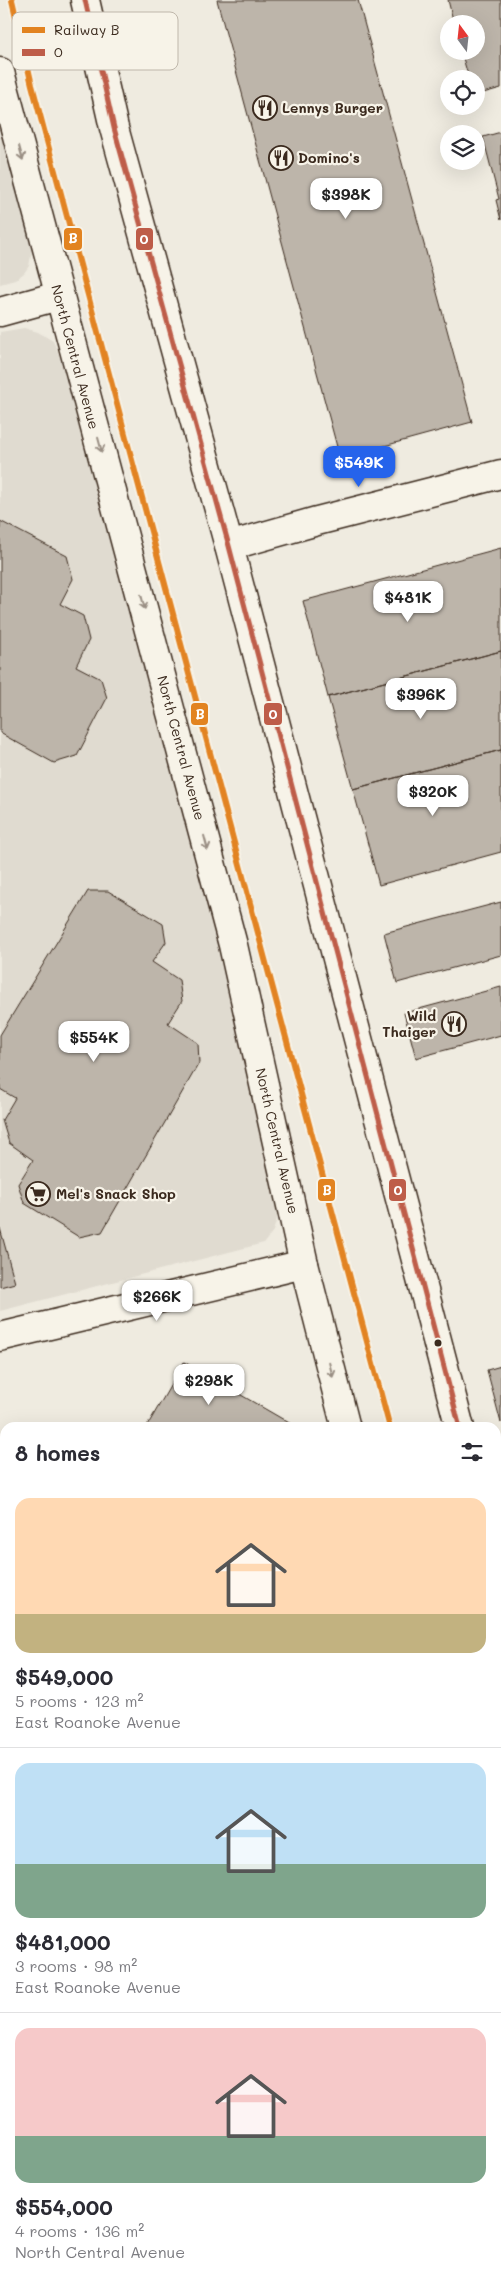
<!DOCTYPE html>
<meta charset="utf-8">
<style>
body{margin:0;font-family:Mali,sans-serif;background:#f7f7f7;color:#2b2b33;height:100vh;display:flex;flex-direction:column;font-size:19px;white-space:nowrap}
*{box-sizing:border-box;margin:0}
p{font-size:16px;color:#7c7c81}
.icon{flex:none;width:28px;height:28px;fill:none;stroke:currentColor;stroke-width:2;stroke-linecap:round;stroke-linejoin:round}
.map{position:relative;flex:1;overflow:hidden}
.side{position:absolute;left:0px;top:1422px;width:501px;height:866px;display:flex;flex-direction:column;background:#fff;border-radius:15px 15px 0 0;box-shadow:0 5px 20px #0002}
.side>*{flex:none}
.needle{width:32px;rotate:345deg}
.tools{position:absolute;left:440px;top:15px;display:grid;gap:10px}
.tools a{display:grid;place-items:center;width:45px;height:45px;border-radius:50%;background:#fff;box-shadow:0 5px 20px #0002;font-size:25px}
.price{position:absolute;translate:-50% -42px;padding:0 11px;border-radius:10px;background:#fff;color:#222;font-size:16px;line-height:32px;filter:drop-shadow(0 1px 2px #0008)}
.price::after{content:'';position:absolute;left:50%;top:30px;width:15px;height:11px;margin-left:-8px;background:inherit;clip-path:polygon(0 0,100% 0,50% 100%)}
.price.current{background:#2563eb;color:#fff}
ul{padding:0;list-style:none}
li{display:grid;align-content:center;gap:10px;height:265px;padding:0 15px}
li+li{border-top:1px solid #e1e1e2}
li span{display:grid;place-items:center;height:155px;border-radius:15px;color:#555}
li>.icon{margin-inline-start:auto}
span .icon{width:90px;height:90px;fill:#fffc;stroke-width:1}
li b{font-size:21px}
h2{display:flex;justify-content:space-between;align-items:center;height:60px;padding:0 15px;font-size:21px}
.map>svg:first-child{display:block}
.built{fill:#e0dbd0}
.building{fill:#bdb5aa;stroke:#3b2a1e}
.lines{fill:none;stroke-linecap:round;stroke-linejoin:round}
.minor-casing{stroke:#3b2a1e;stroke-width:31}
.major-casing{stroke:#3b2a1e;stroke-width:31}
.minor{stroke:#f7f3e8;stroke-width:28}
.major{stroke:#f7f3e8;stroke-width:28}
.bus-1-casing{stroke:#f7f3e8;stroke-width:9}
.bus-1{stroke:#be5d49;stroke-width:5}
.rail-1-casing{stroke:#f7f3e8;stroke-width:10}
.rail-1{stroke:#e28320;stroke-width:6}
.oneway{stroke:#998e83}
.bus-dot{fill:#3b2a1e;stroke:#f7f3e8;stroke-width:2}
.labels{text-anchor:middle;stroke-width:4.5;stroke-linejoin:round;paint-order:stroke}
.poi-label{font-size:14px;font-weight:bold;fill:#3b2a1e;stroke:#f7f3e8;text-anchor:start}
.street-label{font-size:14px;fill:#3b2a1e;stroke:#f7f3e8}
.key{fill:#f7f3e8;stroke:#bfb7ab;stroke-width:1}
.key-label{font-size:14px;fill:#3b2a1e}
.line-badge{stroke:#f7f3e8;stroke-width:2}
.badge-label{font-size:14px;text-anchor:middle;font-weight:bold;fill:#fff}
</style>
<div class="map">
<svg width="501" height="2288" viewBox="0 0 501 2288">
<rect width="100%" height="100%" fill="#efebe0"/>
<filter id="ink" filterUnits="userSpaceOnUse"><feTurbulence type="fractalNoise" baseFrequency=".02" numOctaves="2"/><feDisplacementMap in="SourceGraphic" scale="10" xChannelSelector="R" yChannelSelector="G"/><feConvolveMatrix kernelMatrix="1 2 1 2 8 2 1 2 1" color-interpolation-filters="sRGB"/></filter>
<g filter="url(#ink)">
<path class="built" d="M 0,132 L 32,250 L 29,266 L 24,273 L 15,280 L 0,284 Z
M 24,328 L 38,332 L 53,341 L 59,354 L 234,1001 L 278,1216 L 273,1231 L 264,1243 L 0,1311 L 0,332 Z
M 5,1939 L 5,2284 L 469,2284 L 453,2288 L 0,2288 L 0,1941 Z
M 496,2017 L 501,2032 L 501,2276 L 496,2277 Z"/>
<path class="building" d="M 217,0 L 358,0 L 472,422 L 340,458 Z
M 448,0 L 501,0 L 501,88 L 476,95 L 476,79 L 469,79 L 461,51 L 476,51 L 476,24 L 454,24 Z
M 501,132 L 501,220 L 496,200 L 499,199 L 483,137 Z
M 0,521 L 67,556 L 73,579 L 60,604 L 83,616 L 89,640 L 76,666 L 101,679 L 107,698 L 77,756 L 54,763 L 0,733 Z
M 501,548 L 501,651 L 328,697 L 303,601 Z
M 501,651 L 501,750 L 353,789 L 328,697 Z
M 501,750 L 501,852 L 379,885 L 353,789 Z
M 88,891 L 108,891 L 163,924 L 166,942 L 152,962 L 179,980 L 182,1001 L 168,1023 L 198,1043 L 199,1063 L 102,1232 L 79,1237 L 24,1203 L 18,1184 L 33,1160 L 9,1143 L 2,1120 L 15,1098 L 0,1089 L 0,1035 Z
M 501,902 L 501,955 L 397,983 L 384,933 Z
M 501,987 L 501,1035 L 416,1058 L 404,1013 Z
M 0,1228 L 15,1283 L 0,1287 Z
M 184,1362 L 298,1428 L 146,1428 Z
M 501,1366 L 501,1423 L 487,1370 Z
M 0,1446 L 3,1457 L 5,1456 L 5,1841 L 0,1842 Z
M 181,2284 L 229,2284 L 230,2288 L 182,2288 Z"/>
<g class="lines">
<defs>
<path id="minor" d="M 0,312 L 58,296
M 229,546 L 317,521 L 501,474
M 0,1337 L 304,1264
M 496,1772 L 501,1771
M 0,1905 L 5,1904
M 496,2016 L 501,2014"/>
<path id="major" d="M 85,0 L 114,128 L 229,546 L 460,1428
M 0,72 L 233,945 L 304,1264 L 346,1428
M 496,1570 L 501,1589
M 496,1959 L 501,1975"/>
</defs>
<use href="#minor" class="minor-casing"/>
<use href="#major" class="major-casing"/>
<use href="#minor" class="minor"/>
<use href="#major" class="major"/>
<defs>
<path id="bus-1" d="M 85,0 L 114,128 L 229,546 L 460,1428"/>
</defs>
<use href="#bus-1" class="bus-1-casing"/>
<use href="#bus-1" class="bus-1"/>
<defs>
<path id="rail-1" d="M 12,0 L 32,85 L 390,1428"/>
</defs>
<use href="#rail-1" class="rail-1-casing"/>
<use href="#rail-1" class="rail-1"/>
</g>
<defs><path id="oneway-shaft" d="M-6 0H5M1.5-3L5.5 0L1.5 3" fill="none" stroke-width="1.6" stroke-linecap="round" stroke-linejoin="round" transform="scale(1.25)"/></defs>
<g class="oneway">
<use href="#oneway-shaft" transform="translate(21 153) rotate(75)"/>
<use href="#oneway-shaft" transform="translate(100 445) rotate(75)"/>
<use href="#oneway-shaft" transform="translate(143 602) rotate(75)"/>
<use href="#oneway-shaft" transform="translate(206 843) rotate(75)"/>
<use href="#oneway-shaft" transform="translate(331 1370) rotate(76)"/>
</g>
</g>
<defs>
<symbol id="restaurant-ring" viewBox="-11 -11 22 22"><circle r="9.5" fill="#f7f3e8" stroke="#3b2a1e" stroke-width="1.5"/><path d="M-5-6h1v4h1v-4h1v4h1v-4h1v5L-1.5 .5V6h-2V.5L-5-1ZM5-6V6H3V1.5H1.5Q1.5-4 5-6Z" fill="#3b2a1e"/></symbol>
<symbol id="supermarket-ring" viewBox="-11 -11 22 22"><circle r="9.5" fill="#f7f3e8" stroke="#3b2a1e" stroke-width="1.5"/><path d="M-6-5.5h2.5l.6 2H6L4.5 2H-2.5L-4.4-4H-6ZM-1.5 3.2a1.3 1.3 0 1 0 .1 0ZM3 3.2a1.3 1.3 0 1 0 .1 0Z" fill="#3b2a1e"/></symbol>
</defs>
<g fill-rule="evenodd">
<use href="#restaurant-ring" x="251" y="94" width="28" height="28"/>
<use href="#restaurant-ring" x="267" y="144" width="28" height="28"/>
<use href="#restaurant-ring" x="440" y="1010" width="28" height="28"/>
<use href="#supermarket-ring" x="24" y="1180" width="28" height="28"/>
</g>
<circle class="bus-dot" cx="438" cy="1343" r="4.5"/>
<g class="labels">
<g class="poi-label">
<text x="282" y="113">Lennys Burger</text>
<text x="298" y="163">Domino's</text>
<text x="436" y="1021" text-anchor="end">Wild<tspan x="436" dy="16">Thaiger</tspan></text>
<text x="56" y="1199">Mel's Snack Shop</text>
</g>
<g class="street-label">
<text transform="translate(75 357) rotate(75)" y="5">North Central Avenue</text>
<text transform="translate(181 748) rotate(75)" y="5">North Central Avenue</text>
<text transform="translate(277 1141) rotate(77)" y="5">North Central Avenue</text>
</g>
</g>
<rect x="12" y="12" width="166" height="58" rx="8" class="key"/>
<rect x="22" y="27" width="23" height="6" fill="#e28320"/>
<rect x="22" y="49" width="23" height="7" fill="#be5d49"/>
<g class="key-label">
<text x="54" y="35">Railway B</text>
<text x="54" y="57">0</text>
</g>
<g class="line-badge">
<rect x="63" y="227" width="20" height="24" rx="5" fill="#e28320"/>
<rect x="135" y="227" width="19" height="24" rx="5" fill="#be5d49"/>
<rect x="263" y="702" width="20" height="24" rx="5" fill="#be5d49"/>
<rect x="190" y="702" width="19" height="24" rx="5" fill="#e28320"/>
<rect x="388" y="1178" width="19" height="24" rx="5" fill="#be5d49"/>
<rect x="317" y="1178" width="19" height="24" rx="5" fill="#e28320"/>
</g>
<g class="badge-label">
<text x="73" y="243">B</text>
<text x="144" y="244">0</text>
<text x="273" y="719">0</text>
<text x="200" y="719">B</text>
<text x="398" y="1195">0</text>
<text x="327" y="1195">B</text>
</g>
</svg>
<div class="tools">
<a><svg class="needle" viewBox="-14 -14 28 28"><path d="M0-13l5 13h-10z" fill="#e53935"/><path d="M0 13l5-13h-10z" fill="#7c7c81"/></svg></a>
<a><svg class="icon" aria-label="locate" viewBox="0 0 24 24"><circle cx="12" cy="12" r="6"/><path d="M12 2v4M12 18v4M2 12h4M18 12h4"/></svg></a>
<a><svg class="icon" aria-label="layers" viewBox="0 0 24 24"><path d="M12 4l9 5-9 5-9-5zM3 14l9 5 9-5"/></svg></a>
</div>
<b class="price" style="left:346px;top:220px">$398K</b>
<b class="price current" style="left:359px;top:488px">$549K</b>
<b class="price" style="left:408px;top:623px">$481K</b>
<b class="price" style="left:421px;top:720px">$396K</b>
<b class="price" style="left:433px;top:817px">$320K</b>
<b class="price" style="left:94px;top:1063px">$554K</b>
<b class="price" style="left:157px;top:1322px">$266K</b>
<b class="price" style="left:209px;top:1406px">$298K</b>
<section class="side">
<h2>8 homes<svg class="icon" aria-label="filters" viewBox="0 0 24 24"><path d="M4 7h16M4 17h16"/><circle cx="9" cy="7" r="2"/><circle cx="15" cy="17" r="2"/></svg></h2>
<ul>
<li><span style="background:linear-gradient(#ffd9b3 75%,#c2b280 0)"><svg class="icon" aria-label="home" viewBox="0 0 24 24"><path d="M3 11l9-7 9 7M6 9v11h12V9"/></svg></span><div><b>$549,000</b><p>5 rooms · 123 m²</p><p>East Roanoke Avenue</p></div></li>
<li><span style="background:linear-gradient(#bfe0f5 65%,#7fa58c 0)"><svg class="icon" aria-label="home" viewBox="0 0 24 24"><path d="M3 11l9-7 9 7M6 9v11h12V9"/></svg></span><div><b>$481,000</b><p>3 rooms · 98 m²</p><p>East Roanoke Avenue</p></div></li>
<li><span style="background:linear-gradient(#f6c9c9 70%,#7fa58c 0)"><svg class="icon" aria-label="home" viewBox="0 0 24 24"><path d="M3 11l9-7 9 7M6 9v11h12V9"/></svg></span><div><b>$554,000</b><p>4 rooms · 136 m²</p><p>North Central Avenue</p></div></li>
</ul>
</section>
</div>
